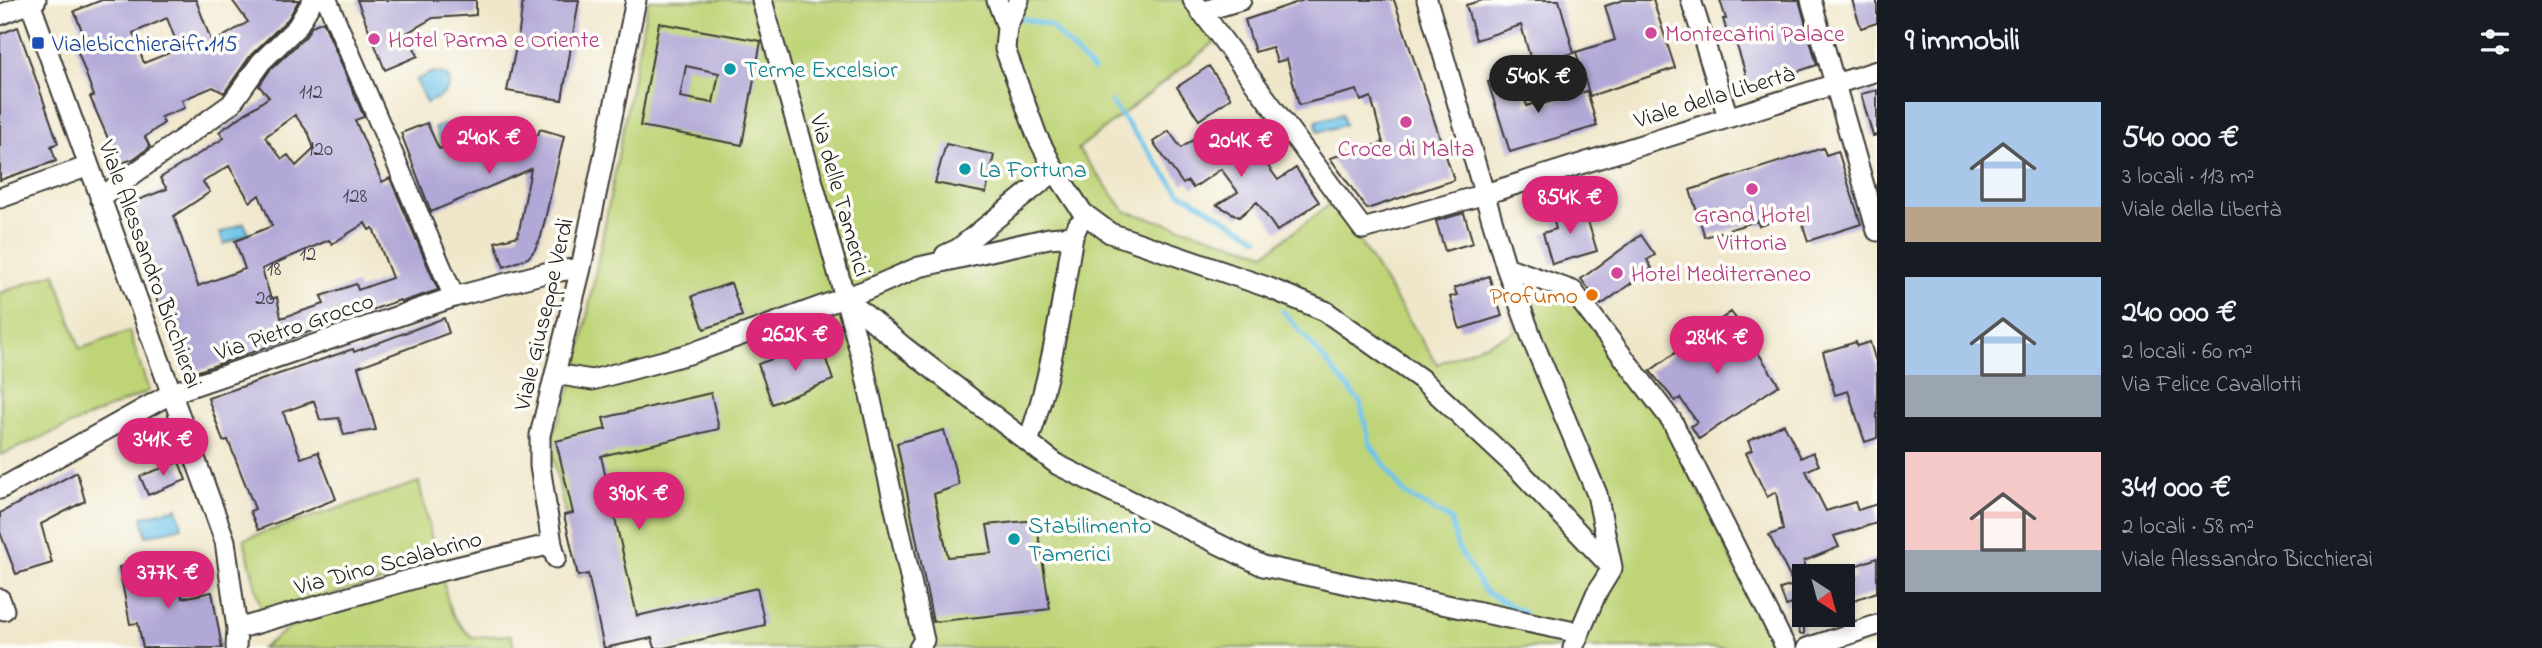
<!DOCTYPE html>
<html lang="it">
<meta charset="utf-8">
<style>
body{margin:0;font-family:"Indie Flower",sans-serif;background:#242831;color:#f1f3f6;height:100vh;display:flex;flex-direction:column;font-size:26px;white-space:nowrap}
*{box-sizing:border-box;margin:0}
p{font-size:23px;color:#9ea1a6}
.icon{flex:none;width:38px;height:38px;fill:none;stroke:currentColor;stroke-width:2;stroke-linecap:round;stroke-linejoin:round}
.map{position:relative;flex:1;overflow:hidden}
.sheet{display:flex;flex-direction:column;background:#171b24;width:665px}
.sheet>*{flex:none}
.needle{width:46px;rotate:144deg}
.tools{position:absolute;left:1792px;top:564px;display:grid;gap:14px}
.tools a{display:grid;place-items:center;width:63px;height:63px;border-radius:0px;background:#171b24;box-shadow:0 4px 10px #0003;font-size:35px}
.price{position:absolute;translate:-50% -60px;padding:0 16px;border-radius:24px;background:#db2777;color:#fff;font-size:23px;line-height:46px;filter:drop-shadow(0 2px 4px #0008)}
.price::after{content:'';position:absolute;left:50%;top:42px;width:21px;height:16px;margin-left:-10px;background:inherit;clip-path:polygon(0 0,100% 0,50% 100%)}
.price.current{background:#222;color:#fff}
ul{padding:0;list-style:none}
li{display:flex;align-items:center;gap:21px;height:175px;padding:0 28px}
li span{display:grid;place-items:center;flex:none;width:196px;height:140px;border-radius:0px;color:#555}
li>.icon{margin-inline-start:auto}
span .icon{width:84px;height:84px;fill:#fffc;stroke-width:1}
li b{font-size:30px}
h2{display:flex;justify-content:space-between;align-items:center;height:84px;padding:0 28px;font-size:30px}
main{display:flex;flex:1;min-height:0}
.map>svg:first-child{display:block}
.green{fill:#bed477;stroke:#6d784a;stroke-width:2}
.water{fill:#6cc4e9;stroke:#447082;stroke-width:2}
.lines{fill:none;stroke-linecap:round;stroke-linejoin:round}
.stream{stroke:#6cc4e9;stroke-width:5}
.building{fill:#b2a8d7;fill-rule:evenodd}
.street-casing{stroke:#3c3a36;stroke-width:23}
.street{stroke:#fff;stroke-width:19}
.hotel-dot{fill:#d1479c;stroke:#fdfcf7;stroke-width:2.5}
.transit-dot{fill:#1a4fb4;stroke:#fdfcf7;stroke-width:2.5}
.culture-dot{fill:#0f9aa8;stroke:#fdfcf7;stroke-width:2.5}
.food-dot{fill:#e8710a;stroke:#fdfcf7;stroke-width:2.5}
.labels{text-anchor:middle;stroke-width:7;stroke-linejoin:round;paint-order:stroke}
.number-label{font-size:21px;fill:#423f4b}
.hotel-label{font-size:24px;fill:#b23c85;stroke:#fdfcf7;text-anchor:start}
.transit-label{font-size:24px;fill:#164399;stroke:#fdfcf7;text-anchor:start}
.culture-label{font-size:24px;fill:#0d838f;stroke:#fdfcf7;text-anchor:start}
.street-label{font-size:24px;fill:#1c1c1c;stroke:#fdfcf7}
.food-label{font-size:24px;fill:#c56008;stroke:#fdfcf7;text-anchor:end}
</style>
<main>
<div class="map">
<svg width="1877" height="648" viewBox="0 0 1877 648">
<rect width="100%" height="100%" fill="#fdfcf7"/>
<filter id="ink" filterUnits="userSpaceOnUse"><feTurbulence type="fractalNoise" baseFrequency=".0143" numOctaves="2"/><feDisplacementMap in="SourceGraphic" scale="14" xChannelSelector="R" yChannelSelector="G"/><feConvolveMatrix kernelMatrix="1 2 1 2 8 2 1 2 1" color-interpolation-filters="sRGB"/></filter>
<filter id="wash" filterUnits="userSpaceOnUse"><feTurbulence type="fractalNoise" baseFrequency=".00686" numOctaves="4" result="noise"/><feDisplacementMap in="SourceGraphic" scale="28" xChannelSelector="R" yChannelSelector="G"/><feGaussianBlur stdDeviation="1.57" result="paint"/><feColorMatrix in="noise" values="0 0 0 0 0 0 0 0 0 0 0 0 0 0 0 0 0 1.4 0 .05"/><feComposite in="paint" operator="in"/></filter>
<g filter="url(#wash)">
<rect width="100%" height="100%" fill="#f0e7cb"/>
<path class="green" d="M 648,0 L 1186,0 L 1215,42 L 1078,149 L 1125,211 L 1266,253 L 1334,201 L 1437,364 L 1515,332 L 1503,274 L 1571,299 L 1667,424 L 1774,648 L 655,648 L 652,638 L 604,648 L 588,574 L 578,576 L 550,442 L 576,374 Z
M 55,273 L 80,349 L 129,331 L 149,391 L 1,455 L 0,293 Z
M 419,482 L 438,567 L 262,613 L 244,539 Z
M 443,579 C 448,607 450,617 472,637 L 511,635 L 514,648 L 262,648 L 294,624 Z"/>
<path class="water" d="M 434,72 L 446,75 L 450,81 C 448,95 438,98 426,103 L 416,80 Z
M 1342,114 L 1345,125 L 1318,132 L 1316,121 Z
M 449,123 L 454,135 L 469,129 L 472,135 L 443,147 L 435,128 Z
M 244,223 L 249,234 L 224,244 L 220,233 Z
M 177,508 L 182,527 L 146,536 L 142,517 Z"/>
<g class="lines">
<path class="stream" d="M 1021,18 L 1049,25 L 1093,70
M 1111,102 L 1179,192 L 1258,238
M 1283,311 L 1360,402 L 1370,444 L 1405,494 L 1451,520 L 1457,546 L 1485,592 L 1524,613
M 1547,633 L 1563,648"/>
</g>
<g id="blocks">
<path class="building" d="M 102,0 L 196,0 L 212,43 L 248,22 L 232,0 L 299,0 L 288,19 L 251,55 L 224,93 L 213,87 L 182,100 L 185,108 L 161,117 L 164,123 L 145,137 L 150,147 L 133,159 L 119,164 L 90,97 L 94,96 L 75,44 L 86,40 L 74,11 ZM 167,18 L 179,49 L 144,63 L 133,33 Z
M 357,0 L 476,0 L 476,15 L 433,18 L 407,33 L 418,56 L 385,70 Z
M 523,0 L 579,0 L 562,100 L 507,91 L 519,32 Z
M 1304,0 L 1394,0 L 1454,180 L 1367,209 L 1330,158 L 1383,143 L 1371,97 L 1361,101 L 1357,90 L 1299,105 L 1287,59 L 1277,62 L 1272,47 L 1255,52 L 1245,20 Z
M 1483,0 L 1559,0 L 1574,53 L 1532,64 L 1521,25 L 1476,40 L 1466,5 Z
M 1623,0 L 1653,0 L 1675,68 L 1590,96 L 1576,52 L 1615,40 L 1605,6 Z
M 1720,0 L 1799,0 L 1817,65 L 1750,87 L 1736,43 L 1731,45 L 1723,19 L 1726,19 Z
M 1852,0 L 1877,0 L 1877,23 L 1861,28 Z
M 323,21 L 364,117 L 355,120 L 382,182 L 390,178 L 438,290 L 401,302 L 400,300 L 193,373 L 178,338 L 172,340 L 138,249 L 146,246 L 130,203 L 167,189 L 160,178 L 224,138 L 219,132 L 269,97 L 259,86 L 270,70 L 306,36 L 312,26 ZM 295,115 L 309,134 L 314,149 L 296,166 L 288,155 L 282,159 L 265,137 ZM 229,166 L 250,202 L 259,195 L 272,226 L 235,241 L 245,269 L 198,286 L 174,216 L 210,192 L 203,182 ZM 365,223 L 369,230 L 373,228 L 392,278 L 358,290 L 356,284 L 321,296 L 324,304 L 281,318 L 277,297 L 271,299 L 262,269 L 329,240 L 332,244 Z
M 659,23 L 761,41 L 742,145 L 640,126 ZM 686,66 L 719,73 L 713,103 L 680,97 Z
M 18,27 L 58,143 L 51,146 L 56,161 L 0,180 L 0,34 Z
M 1209,66 L 1231,98 L 1199,120 L 1177,87 Z
M 1517,73 L 1527,106 L 1538,102 L 1539,105 L 1587,91 L 1597,126 L 1510,152 L 1488,82 Z
M 1877,90 L 1877,135 L 1873,136 L 1861,94 Z
M 427,123 L 439,149 L 488,130 L 490,138 L 538,135 L 540,129 L 564,136 L 541,237 L 534,251 L 528,258 L 504,267 L 495,242 L 518,236 L 531,169 L 431,212 L 401,133 Z
M 1169,131 L 1181,148 L 1193,140 L 1204,157 L 1231,137 L 1243,155 L 1254,147 L 1278,180 L 1296,168 L 1319,202 L 1277,231 L 1257,202 L 1239,217 L 1217,205 L 1238,192 L 1221,169 L 1193,188 L 1188,181 L 1183,184 L 1153,142 Z
M 946,144 L 994,155 L 986,193 L 935,183 Z
M 1823,148 L 1826,155 L 1838,151 L 1861,224 L 1808,241 L 1799,213 L 1759,226 L 1757,221 L 1705,237 L 1690,190 Z
M 1583,205 L 1597,251 L 1552,264 L 1543,233 L 1556,229 L 1552,215 Z
M 1464,213 L 1473,243 L 1445,251 L 1436,221 Z
M 1641,235 L 1655,255 L 1647,260 L 1652,268 L 1601,305 L 1581,279 Z
M 1489,276 L 1502,316 L 1460,329 L 1450,297 L 1457,295 L 1454,288 Z
M 731,283 L 742,316 L 704,329 L 692,296 Z
M 1731,312 L 1751,338 L 1749,339 L 1779,385 L 1699,439 L 1691,426 L 1697,422 L 1680,398 L 1675,401 L 1650,371 L 1686,345 L 1691,352 L 1719,334 L 1713,325 Z
M 444,318 L 449,333 L 358,367 L 376,430 L 344,435 L 339,418 L 320,420 L 314,401 L 283,412 L 301,458 L 318,452 L 336,499 L 258,530 L 250,511 L 255,509 L 228,440 L 223,441 L 208,398 L 353,349 L 354,352 Z
M 820,342 L 833,380 L 772,404 L 758,364 Z
M 1856,342 L 1857,346 L 1870,342 L 1877,365 L 1877,438 L 1865,442 L 1848,391 L 1835,395 L 1823,352 Z
M 711,393 L 719,429 L 601,456 L 637,616 L 757,588 L 765,625 L 664,648 L 655,648 L 652,638 L 604,648 L 588,574 L 578,576 L 564,515 L 573,513 L 556,441 L 606,429 L 603,418 Z
M 1784,424 L 1801,458 L 1813,452 L 1819,465 L 1806,471 L 1826,511 L 1855,502 L 1858,510 L 1877,504 L 1877,523 L 1834,536 L 1839,547 L 1804,561 L 1804,634 L 1800,634 L 1792,604 L 1786,606 L 1780,589 L 1794,585 L 1769,535 L 1783,530 L 1776,492 L 1767,497 L 1746,453 L 1752,450 L 1748,441 Z
M 944,430 L 959,485 L 934,494 L 948,557 L 992,553 L 987,525 L 1036,520 L 1050,609 L 933,622 L 897,443 Z
M 179,462 L 186,480 L 148,495 L 140,476 Z
M 77,472 L 85,501 L 41,524 L 52,563 L 16,574 L 0,532 L 0,513 Z
M 1877,558 L 1877,592 L 1846,603 L 1843,583 L 1856,578 L 1852,567 Z
M 153,560 L 157,584 L 179,580 L 182,598 L 212,592 L 222,648 L 143,648 L 138,623 L 130,624 L 119,567 Z"/>
</g>
</g>
<g filter="url(#ink)">
<use href="#blocks" fill-opacity="0" stroke="#3c3a36" stroke-width="2"/>
<g class="lines">
<defs>
<path id="street" d="M 29,0 L 225,541 L 237,629 L 236,648
M 327,0 L 454,297
M 762,0 L 862,359 L 924,640 L 919,648
M 997,0 L 1007,27 L 1005,49 L 1037,136 L 1055,171 L 1083,213 L 1110,233 L 1267,287 L 1325,311 L 1421,379 L 1517,468 L 1612,568 L 1596,594 L 1573,648
M 1193,0 L 1363,229 L 1485,194 L 1877,71
M 1427,0 L 1506,267 L 1573,291 L 1672,421 L 1786,648
M 1691,0 L 1728,117
M 1811,0 L 1877,231
M 1201,12 L 1241,0
M 0,15 L 36,0
M 1007,27 L 1019,0
M 0,198 L 89,166
M 100,198 L 231,104 L 261,62 L 297,27 L 313,0
M 945,255 L 958,249 L 1055,171
M 1506,267 L 1534,344 L 1597,494 L 1612,567
M 844,297 L 904,347 L 1058,465 L 1263,566 L 1579,633
M 555,374 L 592,380 L 689,354 L 866,290 L 919,267 L 1049,238 L 1073,236
M 1028,442 C 1052,375 1061,306 1073,236 L 1078,225
M 0,489 L 172,393 L 454,297 L 545,273 L 581,268
M 556,558 L 552,544 L 540,466 L 540,435 L 581,268 L 636,0
M 0,599 L 4,610
M 237,629 L 444,570 L 552,544
M 1807,648 L 1877,625"/>
</defs>
<use href="#street" class="street-casing"/>
<use href="#street" class="street"/>
</g>
</g>
<g class="hotel-dot">
<circle cx="1651" cy="33" r="7"/>
<circle cx="374" cy="39" r="7"/>
<circle cx="1406" cy="122" r="7"/>
<circle cx="1752" cy="189" r="7"/>
<circle cx="1617" cy="273" r="7"/>
</g>
<rect class="transit-dot" x="31" y="36" width="14" height="14" rx="3.5"/>
<g class="culture-dot">
<circle cx="730" cy="69" r="7"/>
<circle cx="965" cy="169" r="7"/>
<circle cx="1014" cy="539" r="7"/>
</g>
<circle class="food-dot" cx="1592" cy="295" r="7"/>
<g class="labels">
<g class="number-label">
<text x="311" y="98">112</text>
<text x="320" y="155">120</text>
<text x="355" y="202">128</text>
<text x="308" y="260">12</text>
<text x="274" y="275">18</text>
<text x="265" y="304">20</text>
</g>
<g class="hotel-label">
<text x="1665" y="41">Montecatini Palace</text>
<text x="388" y="47">Hotel Parma e Oriente</text>
<text x="1406" y="156" text-anchor="middle">Croce di Malta</text>
<text x="1752" y="222" text-anchor="middle">Grand Hotel<tspan x="1752" dy="28">Vittoria</tspan></text>
<text x="1631" y="281">Hotel Mediterraneo</text>
</g>
<g class="transit-label">
<text x="52" y="51">Vialebicchieraifr.115</text>
</g>
<g class="culture-label">
<text x="744" y="77">Terme Excelsior</text>
<text x="979" y="177">La Fortuna</text>
<text x="1028" y="533">Stabilimento<tspan x="1028" dy="28">Tamerici</tspan></text>
</g>
<g class="street-label">
<text transform="translate(1714 96) rotate(-17)" y="8">Viale della Libertà</text>
<text transform="translate(841 195) rotate(74)" y="8">Via delle Tamerici</text>
<text transform="translate(151 264) rotate(70)" y="8">Viale Alessandro Bicchierai</text>
<text transform="translate(543 314) rotate(-77)" y="8">Viale Giuseppe Verdi</text>
<text transform="translate(294 326) rotate(-19)" y="8">Via Pietro Grocco</text>
<text transform="translate(388 562) rotate(-15)" y="8">Via Dino Scalabrino</text>
</g>
<g class="food-label">
<text x="1578" y="303">Profumo</text>
</g>
</g>
</svg>
<div class="tools">
<a><svg class="needle" viewBox="-14 -14 28 28"><path d="M0-13l5 13h-10z" fill="#e53935"/><path d="M0 13l5-13h-10z" fill="#9ea1a6"/></svg></a>
</div>
<b class="price current" style="left:1538px;top:115px">540K €</b>
<b class="price" style="left:489px;top:176px">240K €</b>
<b class="price" style="left:1241px;top:179px">204K €</b>
<b class="price" style="left:1570px;top:236px">854K €</b>
<b class="price" style="left:795px;top:373px">262K €</b>
<b class="price" style="left:1717px;top:376px">284K €</b>
<b class="price" style="left:163px;top:478px">341K €</b>
<b class="price" style="left:639px;top:532px">390K €</b>
<b class="price" style="left:168px;top:611px">377K €</b>
</div>
<section class="sheet">
<h2>9 immobili<svg class="icon" aria-label="filters" viewBox="0 0 24 24"><path d="M4 7h16M4 17h16"/><circle cx="9" cy="7" r="2"/><circle cx="15" cy="17" r="2"/></svg></h2>
<ul>
<li><span style="background:linear-gradient(#a9c7e8 75%,#b9a48a 0)"><svg class="icon" aria-label="home" viewBox="0 0 24 24"><path d="M3 11l9-7 9 7M6 9v11h12V9"/></svg></span><div><b>540 000 €</b><p>3 locali · 113 m²</p><p>Viale della Libertà</p></div></li>
<li><span style="background:linear-gradient(#a9c7e8 70%,#9aa5b1 0)"><svg class="icon" aria-label="home" viewBox="0 0 24 24"><path d="M3 11l9-7 9 7M6 9v11h12V9"/></svg></span><div><b>240 000 €</b><p>2 locali · 60 m²</p><p>Via Felice Cavallotti</p></div></li>
<li><span style="background:linear-gradient(#f6c9c9 70%,#9aa5b1 0)"><svg class="icon" aria-label="home" viewBox="0 0 24 24"><path d="M3 11l9-7 9 7M6 9v11h12V9"/></svg></span><div><b>341 000 €</b><p>2 locali · 58 m²</p><p>Viale Alessandro Bicchierai</p></div></li>
</ul>
</section>
</main>
